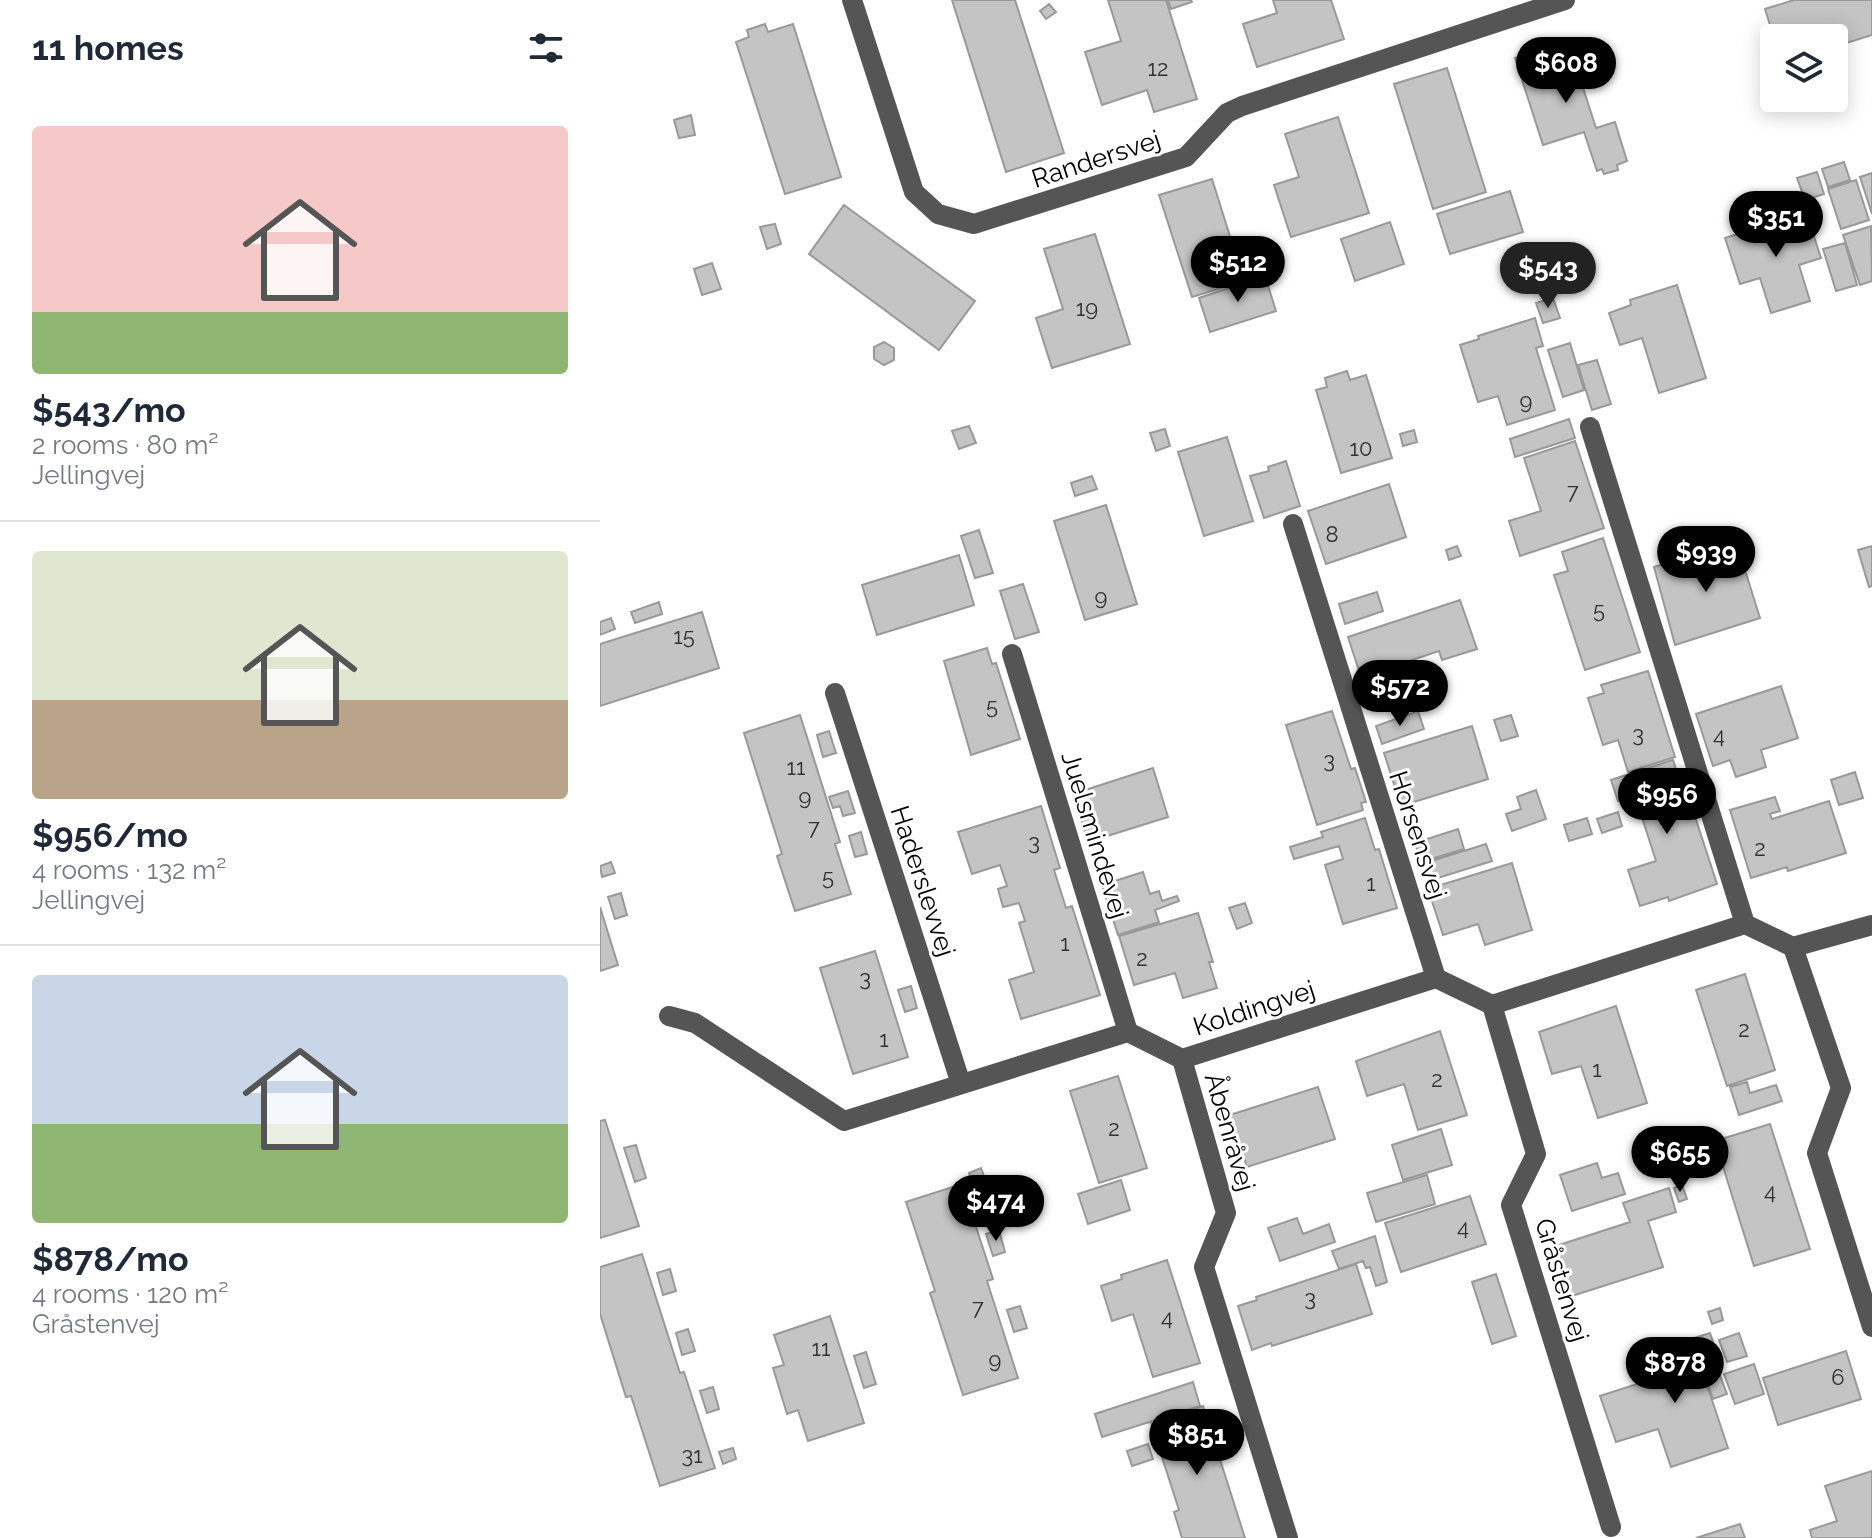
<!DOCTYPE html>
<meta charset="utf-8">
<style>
body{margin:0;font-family:Raleway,sans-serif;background:#f2f2f3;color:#1f2937;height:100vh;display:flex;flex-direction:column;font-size:30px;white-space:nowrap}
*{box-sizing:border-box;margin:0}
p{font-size:26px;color:#747a83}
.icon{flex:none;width:44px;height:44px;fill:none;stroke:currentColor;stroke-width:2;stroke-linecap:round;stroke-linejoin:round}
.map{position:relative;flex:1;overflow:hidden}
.drawer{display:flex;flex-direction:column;background:#fff;width:600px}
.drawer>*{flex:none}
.controls{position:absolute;left:1160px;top:24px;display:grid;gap:16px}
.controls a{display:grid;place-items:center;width:88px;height:88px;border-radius:8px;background:#fff;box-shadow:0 4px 20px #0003;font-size:40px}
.price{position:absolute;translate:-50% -68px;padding:0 18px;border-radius:28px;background:#000;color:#fff;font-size:26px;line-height:52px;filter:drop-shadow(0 2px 4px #0008)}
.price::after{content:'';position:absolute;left:50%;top:48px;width:24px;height:18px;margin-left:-12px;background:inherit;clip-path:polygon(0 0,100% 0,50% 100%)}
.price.on{background:#222;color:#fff}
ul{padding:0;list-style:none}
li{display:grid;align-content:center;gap:16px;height:424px;padding:0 32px}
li+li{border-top:2px solid #e0e1e3}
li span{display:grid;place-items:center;height:248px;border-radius:8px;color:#555}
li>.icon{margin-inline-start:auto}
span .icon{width:144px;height:144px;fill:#fffc;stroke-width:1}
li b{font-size:34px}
h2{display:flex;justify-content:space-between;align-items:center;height:96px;padding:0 32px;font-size:34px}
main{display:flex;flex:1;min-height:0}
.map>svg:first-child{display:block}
.building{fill:#c4c4c4;stroke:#999;stroke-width:2}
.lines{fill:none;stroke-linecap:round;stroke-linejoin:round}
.minor{stroke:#555;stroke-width:20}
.labels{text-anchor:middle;stroke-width:6;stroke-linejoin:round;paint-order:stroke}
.number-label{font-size:22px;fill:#313131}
.street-label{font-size:26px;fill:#000;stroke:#fff}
</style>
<main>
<section class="drawer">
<h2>11 homes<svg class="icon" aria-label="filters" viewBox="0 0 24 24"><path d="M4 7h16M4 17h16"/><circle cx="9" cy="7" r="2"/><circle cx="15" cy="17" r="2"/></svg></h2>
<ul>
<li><span style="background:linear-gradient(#f6c9c9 75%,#8fb573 0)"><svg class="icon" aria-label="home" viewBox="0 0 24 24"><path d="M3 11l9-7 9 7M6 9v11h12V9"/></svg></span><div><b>$543/mo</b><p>2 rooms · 80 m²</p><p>Jellingvej</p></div></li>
<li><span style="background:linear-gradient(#dfe7d0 60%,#b9a48a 0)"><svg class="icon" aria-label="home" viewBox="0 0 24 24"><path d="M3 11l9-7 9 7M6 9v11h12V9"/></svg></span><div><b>$956/mo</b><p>4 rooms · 132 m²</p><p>Jellingvej</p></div></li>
<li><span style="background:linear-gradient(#c9d6e8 60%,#8fb573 0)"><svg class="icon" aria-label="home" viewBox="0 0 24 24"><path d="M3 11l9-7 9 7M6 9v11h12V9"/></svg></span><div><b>$878/mo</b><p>4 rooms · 120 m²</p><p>Gråstenvej</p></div></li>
</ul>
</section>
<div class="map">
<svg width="1272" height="1538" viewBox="0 0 1272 1538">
<rect width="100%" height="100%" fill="#fff"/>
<path class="building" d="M 352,0 L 415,0 L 464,153 L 406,172 Z
M 508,0 L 566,0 L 597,99 L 554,112 L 547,90 L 502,105 L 485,52 L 521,41 Z
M 568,0 L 591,0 L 592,2 L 571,9 Z
M 673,0 L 731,0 L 744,39 L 657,67 L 643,24 L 677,13 Z
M 1194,0 L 1272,0 L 1272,35 L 1234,47 L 1234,38 L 1174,38 L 1165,9 Z
M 449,4 L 456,12 L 446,19 L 440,11 Z
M 165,24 L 168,32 L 193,24 L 241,177 L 185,194 L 136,42 L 149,37 L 147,30 Z
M 968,41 L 996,128 L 1015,122 L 1027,161 L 1017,165 L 1018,170 L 1004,174 L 1002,169 L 997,171 L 984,132 L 943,145 L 915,58 Z
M 847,68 L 886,192 L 833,209 L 794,84 Z
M 91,115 L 95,135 L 79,138 L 74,120 Z
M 738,117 L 769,213 L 691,237 L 674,185 L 699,177 L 685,134 Z
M 1244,162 L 1250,180 L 1228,187 L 1222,169 Z
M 1217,172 L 1224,194 L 1205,200 L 1197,178 Z
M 1272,173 L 1272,214 L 1260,177 Z
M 612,179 L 644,281 L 592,297 L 559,195 Z
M 1256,180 L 1269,220 L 1241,229 L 1228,189 Z
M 910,191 L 923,232 L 850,254 L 837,214 Z
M 244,205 L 375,301 L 339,350 L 209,254 Z
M 1206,212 L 1221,258 L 1199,265 L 1210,301 L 1171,313 L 1160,278 L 1140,284 L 1125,238 Z
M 790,222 L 804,264 L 755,281 L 741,239 Z
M 175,224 L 181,244 L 167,249 L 160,227 Z
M 1271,226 L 1272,281 L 1260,285 L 1243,235 Z
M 495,234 L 530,344 L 452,368 L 436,318 L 463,309 L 444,249 Z
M 1245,243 L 1257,285 L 1236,291 L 1223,249 Z
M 112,263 L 121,289 L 102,295 L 94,269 Z
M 665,276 L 676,311 L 610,332 L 599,298 Z
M 1077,285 L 1106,378 L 1059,393 L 1042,338 L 1020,345 L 1009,313 L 1031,305 L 1030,300 Z
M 953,298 L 960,318 L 943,323 L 936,303 Z
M 935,318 L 943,346 L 936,348 L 955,410 L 907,425 L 898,396 L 878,402 L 860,345 L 879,339 L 878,336 Z
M 284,342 L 294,348 L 294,360 L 284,365 L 274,359 L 274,347 Z
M 970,343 L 984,390 L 963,397 L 948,350 Z
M 997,360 L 1011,404 L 992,410 L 978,365 Z
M 747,371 L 750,380 L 766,375 L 792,458 L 741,473 L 716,390 L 727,387 L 725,378 Z
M 969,419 L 975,438 L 915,457 L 910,439 Z
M 369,426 L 376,443 L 359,449 L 352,431 Z
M 565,429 L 570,446 L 556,451 L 550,433 Z
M 814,430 L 817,442 L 803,446 L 800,434 Z
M 627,437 L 653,521 L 604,536 L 578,452 Z
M 975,441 L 1004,528 L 920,556 L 909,521 L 941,511 L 924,458 Z
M 686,461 L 700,506 L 664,518 L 650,476 L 669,471 L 668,467 Z
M 492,476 L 497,489 L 475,496 L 471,483 Z
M 789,484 L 806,537 L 726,564 L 708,511 Z
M 506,505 L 537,604 L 485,620 L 454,521 Z
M 379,530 L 393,573 L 375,578 L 361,536 Z
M 1003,538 L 1040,652 L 985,670 L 954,575 L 968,571 L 962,552 Z
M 1133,542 L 1140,567 L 1144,567 L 1160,618 L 1075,645 L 1054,567 Z
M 857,546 L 861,556 L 849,560 L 846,550 Z
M 1272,546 L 1272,586 L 1269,587 L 1258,550 Z
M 359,555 L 374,605 L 277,635 L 262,585 Z
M 423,584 L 439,632 L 415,639 L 400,591 Z
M 777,592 L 783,611 L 745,624 L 739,604 Z
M 860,600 L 877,649 L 842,660 L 839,651 L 761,677 L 748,637 Z
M 59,602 L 62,614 L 35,623 L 31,612 Z
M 102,612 L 119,668 L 0,706 L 0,644 Z
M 11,618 L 15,629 L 0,635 L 0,622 Z
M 387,648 L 392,664 L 396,663 L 420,739 L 371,755 L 344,661 Z
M 1048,671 L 1075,757 L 1028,772 L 1018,740 L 1003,745 L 988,698 L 1004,693 L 1001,685 Z
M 1181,686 L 1198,738 L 1161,750 L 1166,767 L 1136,777 L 1130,760 L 1113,766 L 1096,714 Z
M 732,711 L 751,769 L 755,768 L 766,802 L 761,803 L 763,810 L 717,825 L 686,725 Z
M 818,711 L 824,729 L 782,744 L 776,726 Z
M 200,715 L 240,842 L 235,844 L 251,894 L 195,911 L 177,856 L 182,854 L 144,733 Z
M 911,715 L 918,736 L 901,741 L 894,720 Z
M 872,726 L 888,779 L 801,806 L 784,753 Z
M 229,731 L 236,753 L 223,757 L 217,735 Z
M 1073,760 L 1080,781 L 1083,780 L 1117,884 L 1069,901 L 1068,897 L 1040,906 L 1028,870 L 1056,861 L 1035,796 L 1018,801 L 1011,780 Z
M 553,768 L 568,817 L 488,842 L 473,794 Z
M 1255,772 L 1263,798 L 1239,805 L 1231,780 Z
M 936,790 L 946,819 L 912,831 L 906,814 L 921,809 L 917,797 Z
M 248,791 L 255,813 L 243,816 L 240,806 L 233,808 L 229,797 Z
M 1175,797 L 1180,811 L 1170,814 L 1172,819 L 1229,801 L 1246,853 L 1188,871 L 1187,867 L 1151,878 L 1130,810 Z
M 441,806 L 460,868 L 454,870 L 466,908 L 472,906 L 500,995 L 421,1019 L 409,980 L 434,972 L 419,923 L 425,921 L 419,903 L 403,907 L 398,889 L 407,886 L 400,865 L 372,874 L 358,832 Z
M 1018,812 L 1022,826 L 1002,833 L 997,819 Z
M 765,818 L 775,850 L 779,849 L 797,908 L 743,924 L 725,865 L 743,859 L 739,846 L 694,859 L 690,847 L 723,837 L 721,832 Z
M 987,818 L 992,834 L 969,841 L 964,825 Z
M 858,829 L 864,849 L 821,862 L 815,843 Z
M 261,832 L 267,854 L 255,857 L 249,836 Z
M 886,844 L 892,861 L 828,881 L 822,864 Z
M 11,862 L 15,873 L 2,877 L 0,866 Z
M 912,863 L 932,930 L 885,945 L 878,924 L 843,935 L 828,889 Z
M 543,872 L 550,894 L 559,891 L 562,901 L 577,896 L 579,901 L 555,910 L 559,922 L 518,935 L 502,885 Z
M 21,893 L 27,915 L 15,919 L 8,897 Z
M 645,903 L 652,923 L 637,929 L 629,908 Z
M 0,907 L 18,965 L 0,971 Z
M 598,913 L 613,962 L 609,962 L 617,988 L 583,998 L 575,973 L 534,985 L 519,936 Z
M 275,951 L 308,1057 L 253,1074 L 220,968 Z
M 1145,974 L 1175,1070 L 1127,1086 L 1096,990 Z
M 311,986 L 317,1008 L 305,1012 L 298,990 Z
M 1016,1006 L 1047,1103 L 998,1118 L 981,1066 L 952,1074 L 939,1032 Z
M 840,1031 L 867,1115 L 818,1130 L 804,1084 L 767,1096 L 756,1061 Z
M 518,1076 L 547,1168 L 499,1183 L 470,1091 Z
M 1147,1082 L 1150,1093 L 1176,1085 L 1182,1101 L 1139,1115 L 1130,1087 Z
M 718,1087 L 735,1139 L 647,1167 L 630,1115 Z
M 5,1120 L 39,1226 L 0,1238 L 0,1121 Z
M 1170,1124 L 1210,1249 L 1154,1266 L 1115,1141 Z
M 841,1129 L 852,1165 L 803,1180 L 792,1145 Z
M 36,1145 L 46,1178 L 35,1182 L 24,1148 Z
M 997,1163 L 1002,1178 L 1018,1173 L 1025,1194 L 972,1211 L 960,1175 Z
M 381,1168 L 389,1190 L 377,1195 L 369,1173 Z
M 827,1175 L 835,1204 L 776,1222 L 767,1193 Z
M 521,1180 L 530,1210 L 488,1224 L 478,1194 Z
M 362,1184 L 393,1279 L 387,1281 L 418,1378 L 363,1395 L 330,1293 L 335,1291 L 306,1202 Z
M 1082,1185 L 1087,1199 L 1079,1202 L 1074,1188 Z
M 1069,1188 L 1076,1212 L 1048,1221 L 1063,1267 L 972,1296 L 956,1246 L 1030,1222 L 1023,1203 Z
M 870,1196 L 886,1244 L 801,1272 L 785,1223 Z
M 697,1218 L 703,1234 L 729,1224 L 735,1242 L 680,1261 L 668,1228 Z
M 399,1230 L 405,1252 L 393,1256 L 386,1234 Z
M 775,1236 L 787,1282 L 776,1286 L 770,1267 L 766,1268 L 763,1261 L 739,1269 L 732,1251 Z
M 42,1254 L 80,1373 L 84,1372 L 115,1468 L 60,1486 L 31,1396 L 26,1397 L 0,1314 L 0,1267 Z
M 567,1260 L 600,1363 L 553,1377 L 533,1314 L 512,1321 L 501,1286 L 522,1279 L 521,1275 Z
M 756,1264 L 772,1314 L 672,1346 L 671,1343 L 652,1350 L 638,1306 L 657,1300 L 656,1297 Z
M 70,1269 L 76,1291 L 63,1295 L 57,1273 Z
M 896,1274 L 916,1336 L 892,1344 L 872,1282 Z
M 420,1306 L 427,1328 L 414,1332 L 407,1310 Z
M 1120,1308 L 1123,1320 L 1112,1324 L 1108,1312 Z
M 230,1316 L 264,1423 L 208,1441 L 198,1410 L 187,1414 L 173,1368 L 184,1365 L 174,1335 Z
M 88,1329 L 95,1351 L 82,1355 L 76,1333 Z
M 1110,1333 L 1122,1368 L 1118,1370 L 1127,1394 L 1113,1399 L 1098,1358 L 1128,1448 L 1071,1467 L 1058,1429 L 1016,1442 L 1000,1396 L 1059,1377 L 1057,1372 L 1084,1363 L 1078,1343 Z
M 1139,1333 L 1147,1356 L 1127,1362 L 1119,1340 Z
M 1246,1351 L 1261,1399 L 1178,1425 L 1163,1378 Z
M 266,1352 L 276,1384 L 264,1388 L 254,1356 Z
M 1154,1364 L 1164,1394 L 1135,1404 L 1124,1374 Z
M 593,1382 L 600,1406 L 502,1437 L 495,1414 Z
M 113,1387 L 119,1409 L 107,1413 L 100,1391 Z
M 603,1406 L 645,1538 L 582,1538 L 574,1512 L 579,1510 L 551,1423 Z
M 548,1444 L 553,1459 L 532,1466 L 527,1451 Z
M 133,1448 L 136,1459 L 123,1464 L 119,1452 Z
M 1272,1471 L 1272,1538 L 1212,1538 L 1210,1530 L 1237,1521 L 1225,1486 Z
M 1140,1524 L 1145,1538 L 1096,1538 Z"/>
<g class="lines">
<path class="minor" d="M 252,0 L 314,192 L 338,214 L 374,224 L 586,157 L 627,113 L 642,106 L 965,0
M 990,427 L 1145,924
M 693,524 L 836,978
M 412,654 L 528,1032
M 235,693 L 361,1084
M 1193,947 L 1241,1088 L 1217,1153 L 1272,1327
M 892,1005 L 936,1154 L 911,1205 L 1011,1527
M 69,1016 L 95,1023 L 244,1121 L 528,1032 L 582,1059 L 836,978 L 892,1005 L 1145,924 L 1193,947 L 1272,925
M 582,1059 L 626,1213 L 604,1267 L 688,1538"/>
</g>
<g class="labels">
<g class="number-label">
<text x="558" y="76">12</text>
<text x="487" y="316">19</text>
<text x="926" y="409">9</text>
<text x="761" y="456">10</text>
<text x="973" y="499">7</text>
<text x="732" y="542">8</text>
<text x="501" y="605">9</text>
<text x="999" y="618">5</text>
<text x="84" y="644">15</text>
<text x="392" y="714">5</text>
<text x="1038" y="742">3</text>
<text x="1119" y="743">4</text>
<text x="729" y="768">3</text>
<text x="196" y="775">11</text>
<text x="205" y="805">9</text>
<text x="214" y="835">7</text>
<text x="434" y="850">3</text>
<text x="1160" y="856">2</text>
<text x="228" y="885">5</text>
<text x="771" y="891">1</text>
<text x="465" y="951">1</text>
<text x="542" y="966">2</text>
<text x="265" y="986">3</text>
<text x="1144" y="1037">2</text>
<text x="284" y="1047">1</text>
<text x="997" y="1077">1</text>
<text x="837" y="1087">2</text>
<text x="514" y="1136">2</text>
<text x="1170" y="1199">4</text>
<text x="863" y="1235">4</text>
<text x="710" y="1306">3</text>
<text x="378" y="1315">7</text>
<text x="567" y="1325">4</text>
<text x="221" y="1356">11</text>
<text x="395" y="1368">9</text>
<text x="1238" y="1385">6</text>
<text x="92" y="1463">31</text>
</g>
<g class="street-label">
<text transform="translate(496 159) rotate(-18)" y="9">Randersvej</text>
<text transform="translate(495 835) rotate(73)" y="9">Juelsmindevej</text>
<text transform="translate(818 835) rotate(72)" y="9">Horsensvej</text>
<text transform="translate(323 881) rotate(72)" y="9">Haderslevvej</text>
<text transform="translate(654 1008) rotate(-18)" y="9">Koldingvej</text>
<text transform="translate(630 1132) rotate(74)" y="9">Åbenråvej</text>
<text transform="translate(962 1280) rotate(73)" y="9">Gråstenvej</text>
</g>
</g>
</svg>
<div class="controls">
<a><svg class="icon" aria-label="layers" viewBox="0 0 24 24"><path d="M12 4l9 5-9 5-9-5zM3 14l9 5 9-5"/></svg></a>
</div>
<b class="price" style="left:966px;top:105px">$608</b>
<b class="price" style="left:1176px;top:259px">$351</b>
<b class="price" style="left:638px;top:304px">$512</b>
<b class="price on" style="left:948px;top:310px">$543</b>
<b class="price" style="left:1106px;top:594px">$939</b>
<b class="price" style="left:800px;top:728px">$572</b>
<b class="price" style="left:1067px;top:836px">$956</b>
<b class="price" style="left:1080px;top:1194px">$655</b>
<b class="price" style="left:396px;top:1243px">$474</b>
<b class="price" style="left:1075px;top:1405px">$878</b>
<b class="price" style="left:597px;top:1477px">$851</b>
</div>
</main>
